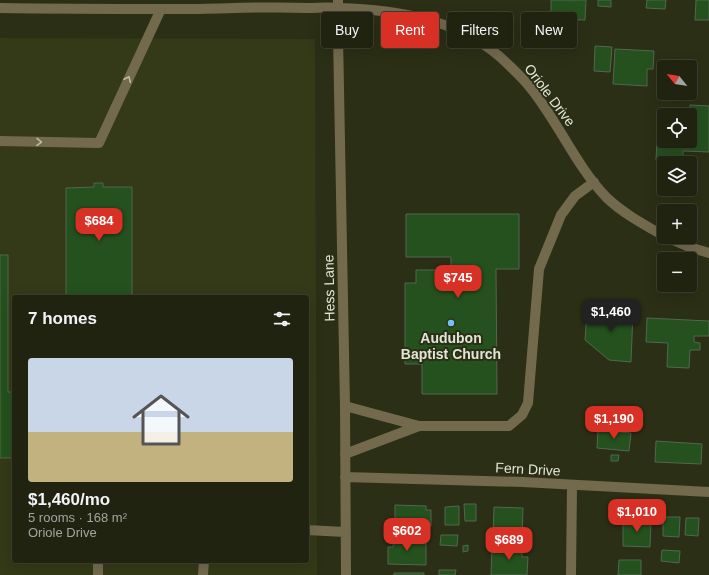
<!DOCTYPE html>
<meta charset="utf-8">
<style>
body{margin:0;font-family:Helvetica,sans-serif;background:#282b19;color:#f1f3f6;height:100vh;display:flex;flex-direction:column;font-size:15px;white-space:nowrap}
*{box-sizing:border-box;margin:0}
p{font-size:13px;color:#a2a49f}
.icon{flex:none;width:22px;height:22px;fill:none;stroke:currentColor;stroke-width:2;stroke-linecap:round;stroke-linejoin:round}
.map{position:relative;flex:1;overflow:hidden}
.side{position:absolute;left:12px;top:295px;width:297px;height:268px;display:flex;flex-direction:column;background:#202310;border-radius:4px;box-shadow:0 4px 16px #0002,0 0 0 1px #3d4030}
.side>*{flex:none}
.banner{position:absolute;left:321px;top:12px;width:328px;height:36px;display:flex;gap:8px}
.needle{width:26px;rotate:300deg}
.fabs{position:absolute;left:657px;top:60px;display:grid;gap:8px}
.fabs a{display:grid;place-items:center;width:40px;height:40px;border-radius:4px;background:#202310;box-shadow:0 4px 16px #0002,0 0 0 1px #3d4030;font-size:20px}
.price{position:absolute;translate:-50% -34px;padding:0 9px;border-radius:8px;background:#d93025;color:#fff;font-size:13px;line-height:26px;filter:drop-shadow(0 1px 2px #0008)}
.price::after{content:'';position:absolute;left:50%;top:24px;width:12px;height:9px;margin-left:-6px;background:inherit;clip-path:polygon(0 0,100% 0,50% 100%)}
.price.on{background:#222;color:#fff}
ul{padding:0;list-style:none}
li{display:grid;align-content:center;gap:8px;height:212px;padding:0 16px}
li+li{border-top:1px solid #3d4030}
li span{display:grid;place-items:center;height:124px;border-radius:4px;color:#555}
li>.icon{margin-inline-start:auto}
span .icon{width:72px;height:72px;fill:#fffc;stroke-width:1}
li b{font-size:17px}
h2{display:flex;justify-content:space-between;align-items:center;height:48px;padding:0 16px;font-size:17px}
.tag{padding:0 14px;border-radius:4px;background:#202310;box-shadow:0 4px 16px #0002,0 0 0 1px #3d4030;font-size:14px;line-height:36px}
.tag.on{background:#d93025;color:#fff}
.map>svg:first-child{display:block}
.built{fill:#343917;fill-rule:evenodd}
.building{fill:#24511e;stroke:#536750}
.lines{fill:none;stroke-linecap:round;stroke-linejoin:round}
.minor{stroke:#736a4e;stroke-width:10}
.oneway{stroke:#babaa6}
.poi-dot{fill:#75c0f6;stroke:#2b2f15;stroke-width:1.5}
.labels{text-anchor:middle;stroke-width:4;stroke-linejoin:round;paint-order:stroke}
.street-label{font-size:14px;fill:#e1e5d5;stroke:#2b2f15}
.poi-label{font-size:14px;font-weight:bold;fill:#e1e5d5;stroke:#2b2f15}
</style>
<div class="map">
<svg width="709" height="575" viewBox="0 0 709 575">
<rect width="100%" height="100%" fill="#2b2f15"/>
<path class="built" d="M 0,38 L 315,39 L 317,575 L 0,575 ZM 14,297 L 307,297 L 307,561 L 14,561 Z"/>
<path class="building" d="M 551,0 L 586,0 L 585,20 L 551,19 Z
M 598,0 L 611,0 L 611,7 L 598,6 Z
M 647,0 L 666,0 L 665,9 L 646,8 Z
M 696,0 L 709,0 L 709,20 L 695,20 Z
M 595,46 L 612,47 L 610,72 L 594,71 Z
M 615,49 L 654,51 L 653,69 L 647,69 L 647,86 L 613,84 Z
M 690,105 L 709,106 L 709,152 L 683,151 L 683,161 L 656,160 L 658,122 L 664,123 L 664,141 L 690,141 L 690,115 L 673,115 L 674,110 L 690,111 Z
M 94,183 L 103,183 L 103,187 L 132,187 L 132,297 L 66,297 L 66,188 L 94,187 Z
M 406,214 L 519,214 L 519,269 L 496,269 L 497,394 L 422,394 L 422,364 L 405,364 L 405,283 L 416,283 L 416,270 L 451,270 L 451,257 L 406,257 Z
M 0,255 L 8,255 L 8,392 L 14,392 L 14,458 L 0,458 Z
M 609,305 L 620,306 L 619,312 L 633,312 L 631,362 L 609,360 L 585,340 L 587,312 L 608,313 Z
M 647,318 L 709,321 L 709,336 L 694,336 L 694,342 L 700,343 L 700,350 L 690,350 L 689,368 L 667,367 L 668,343 L 646,342 Z
M 598,430 L 631,433 L 629,451 L 597,448 Z
M 656,441 L 702,444 L 701,464 L 655,462 Z
M 611,455 L 619,455 L 618,461 L 611,461 Z
M 464,504 L 476,504 L 476,521 L 465,521 Z
M 395,505 L 426,506 L 426,510 L 431,510 L 431,526 L 425,526 L 425,533 L 395,532 Z
M 459,506 L 459,525 L 445,525 L 445,507 Z
M 494,507 L 523,508 L 522,538 L 493,537 Z
M 623,517 L 632,517 L 632,520 L 651,520 L 650,547 L 623,546 Z
M 663,517 L 680,517 L 679,537 L 663,536 Z
M 686,518 L 699,518 L 698,536 L 685,535 Z
M 441,535 L 458,535 L 457,546 L 440,545 Z
M 394,537 L 415,538 L 415,542 L 426,542 L 426,565 L 388,564 L 388,547 L 393,547 Z
M 468,545 L 468,551 L 463,552 L 463,546 Z
M 492,546 L 522,547 L 522,557 L 528,557 L 527,575 L 491,575 Z
M 662,550 L 680,551 L 679,563 L 661,561 Z
M 619,560 L 641,560 L 641,575 L 618,575 Z
M 439,570 L 456,570 L 455,575 L 439,575 Z
M 394,573 L 424,573 L 424,575 L 394,575 Z"/>
<g class="lines">
<path class="minor" d="M 338,0 L 338,36 L 345,406 L 346,575
M 0,8 C 60,9 119,9 179,9 C 222,9 265,6 308,8 C 318,8 329,7 339,8 C 396,10 454,18 499,56 C 510,66 520,75 529,86 C 558,121 575,165 607,198 C 624,214 645,225 664,236
M 0,141 L 99,143 L 161,9
M 666,237 L 689,247 L 709,253
M 345,406 L 419,426 L 509,426 L 522,415 L 528,403 L 539,269 L 561,215 L 575,196 L 594,182
M 345,454 L 419,426
M 345,477 L 523,482 L 709,492
M 307,530 L 345,532
M 98,575 L 98,561
M 203,575 L 204,561
M 571,575 L 572,486"/>
</g>
<defs><path id="oneway-chevron" d="M-2-3.5L2.5 0L-2 3.5" fill="none" stroke-width="1.6" stroke-linecap="round" stroke-linejoin="round"/></defs>
<g class="oneway">
<use href="#oneway-chevron" transform="translate(128 79) rotate(-65)"/>
<use href="#oneway-chevron" transform="translate(39 142) rotate(1)"/>
</g>
<circle class="poi-dot" cx="451" cy="323" r="4"/>
<g class="labels">
<g class="street-label">
<text transform="translate(550 95) rotate(53)" y="5">Oriole Drive</text>
<text transform="translate(329 288) rotate(-91)" y="5">Hess Lane</text>
<text transform="translate(528 469) rotate(3)" y="5">Fern Drive</text>
</g>
<g class="poi-label">
<text x="451" y="343">Audubon<tspan x="451" dy="16">Baptist Church</tspan></text>
</g>
</g>
</svg>
<div class="fabs">
<a><svg class="needle" viewBox="-14 -14 28 28"><path d="M0-13l5 13h-10z" fill="#e53935"/><path d="M0 13l5-13h-10z" fill="#a2a49f"/></svg></a>
<a><svg class="icon" aria-label="locate" viewBox="0 0 24 24"><circle cx="12" cy="12" r="6"/><path d="M12 2v4M12 18v4M2 12h4M18 12h4"/></svg></a>
<a><svg class="icon" aria-label="layers" viewBox="0 0 24 24"><path d="M12 4l9 5-9 5-9-5zM3 14l9 5 9-5"/></svg></a>
<a>+</a>
<a>−</a>
</div>
<b class="price" style="left:99px;top:242px">$684</b>
<b class="price" style="left:458px;top:299px">$745</b>
<b class="price on" style="left:611px;top:333px">$1,460</b>
<b class="price" style="left:614px;top:440px">$1,190</b>
<b class="price" style="left:637px;top:533px">$1,010</b>
<b class="price" style="left:407px;top:552px">$602</b>
<b class="price" style="left:509px;top:561px">$689</b>
<div class="banner">
<a class="tag">Buy</a>
<a class="tag on">Rent</a>
<a class="tag">Filters</a>
<a class="tag">New</a>
</div>
<section class="side">
<h2>7 homes<svg class="icon" aria-label="filters" viewBox="0 0 24 24"><path d="M4 7h16M4 17h16"/><circle cx="9" cy="7" r="2"/><circle cx="15" cy="17" r="2"/></svg></h2>
<ul>
<li><span style="background:linear-gradient(#c9d6e8 60%,#c2b280 0)"><svg class="icon" aria-label="home" viewBox="0 0 24 24"><path d="M3 11l9-7 9 7M6 9v11h12V9"/></svg></span><div><b>$1,460/mo</b><p>5 rooms · 168 m²</p><p>Oriole Drive</p></div></li>
</ul>
</section>
</div>
